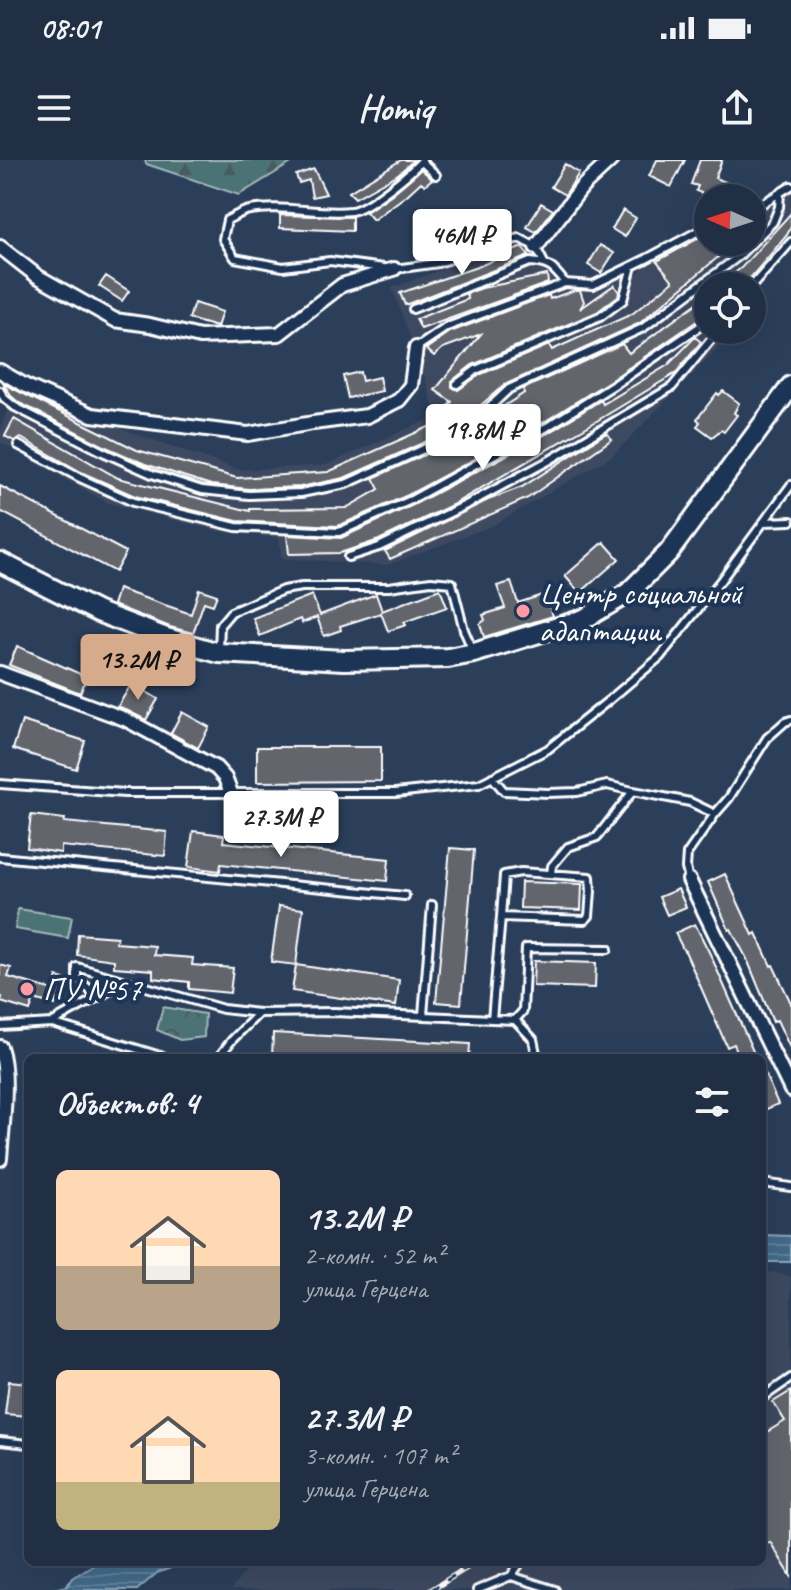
<!DOCTYPE html>
<html lang="ru">
<meta charset="utf-8">
<style>
body{margin:0;font-family:Caveat,sans-serif;background:#2d3b4f;color:#f1f3f6;height:100vh;display:flex;flex-direction:column;font-size:30px;white-space:nowrap}
*{box-sizing:border-box;margin:0}
p{font-size:26px;color:#a2a9b2}
.icon{flex:none;width:44px;height:44px;fill:none;stroke:currentColor;stroke-width:2;stroke-linecap:round;stroke-linejoin:round}
.map{position:relative;flex:1;overflow:hidden}
.drawer{position:absolute;left:24px;top:894px;width:742px;height:512px;display:flex;flex-direction:column;background:#202f44;border-radius:12px;box-shadow:0 8px 32px #0002,0 0 0 2px #3d4a5d}
.drawer>*{flex:none}
.needle{width:52px;rotate:273deg}
.buttons{position:absolute;left:694px;top:24px;display:grid;gap:16px}
.buttons a{display:grid;place-items:center;width:72px;height:72px;border-radius:50%;background:#202f44;box-shadow:0 8px 32px #0002,0 0 0 2px #3d4a5d;font-size:40px}
.price{position:absolute;translate:-50% -68px;padding:0 18px;border-radius:8px;background:#fff;color:#222;font-size:26px;line-height:52px;filter:drop-shadow(0 2px 4px #0008)}
.price::after{content:'';position:absolute;left:50%;top:48px;width:24px;height:18px;margin-left:-12px;background:inherit;clip-path:polygon(0 0,100% 0,50% 100%)}
.price.selected{background:#d6ab8b;color:#111}
ul{padding:0;list-style:none}
li{display:flex;align-items:center;gap:24px;height:200px;padding:0 32px}
li span{display:grid;place-items:center;flex:none;width:224px;height:160px;border-radius:12px;color:#555}
li>.icon{margin-inline-start:auto}
span .icon{width:96px;height:96px;fill:#fffc;stroke-width:1}
li b{font-size:34px}
h2{display:flex;justify-content:space-between;align-items:center;height:96px;padding:0 32px;font-size:34px}
.status{display:flex;justify-content:space-between;align-items:center;height:56px;padding:0 40px;background:#202f44;direction:ltr}
.status svg{height:22px;fill:currentColor}
header{display:flex;justify-content:space-between;align-items:center;height:104px;padding:0 32px;background:#202f44;font-size:36px;font-weight:600}
.map>svg:first-child{display:block}
.built{fill:#3c4a60}
.forest{fill:url(#forest-firs);stroke:#a5b9ba;stroke-width:2}
.park{fill:url(#park-crowns);stroke:#a5b9ba;stroke-width:2}
.pitch{fill:#4b7376;stroke:#a5b9ba;stroke-width:2}
.water{fill:url(#water-rules);stroke:#8ea6b8;stroke-width:2}
.building{fill:#62656c;stroke:#fff;stroke-width:2}
.lines{fill:none;stroke-linecap:round;stroke-linejoin:round}
.service-casing{stroke:#fff;stroke-width:12}
.minor-casing{stroke:#fff;stroke-width:18}
.secondary-casing{stroke:#fff;stroke-width:24}
.service{stroke:#1d3557;stroke-width:6}
.minor{stroke:#1d3557;stroke-width:12}
.secondary{stroke:#1d3557;stroke-width:18}
.rail-casing{stroke:#fff;stroke-width:6}
.rail{stroke:#1d3557;stroke-width:3;stroke-dasharray:9;stroke-linecap:butt}
.poi-dot{fill:#ff9aa2;stroke:#1d3557;stroke-width:3}
.labels{text-anchor:middle;stroke-width:8;stroke-linejoin:round;paint-order:stroke}
.poi-label{font-size:32px;fill:#fff;stroke:#1d3557;text-anchor:start}
</style>
<div class="status"><b>08:01</b><svg viewBox="0 0 49 12"><path d="M0 12V9h3v3zM5 12V6h3v6zM10 12V3h3v9zM15 12V0h3v12zM26 1h20v11H26zM47 4h2v5h-2z"/></svg></div>
<header><svg class="icon" aria-label="menu" viewBox="0 0 24 24"><path d="M4 6h16M4 12h16M4 18h16"/></svg>Homiq<svg class="icon" aria-label="share" viewBox="0 0 24 24"><path d="M12 15V3M7 8l5-5 5 5M5 13v7h14v-7"/></svg></header>
<div class="map">
<svg width="791" height="1430" viewBox="0 0 791 1430">
<defs>
<pattern id="forest-firs" width="22" height="20" patternUnits="userSpaceOnUse" patternTransform="scale(2)"><rect width="22" height="20" fill="#4b7376"/><path d="M5 1l3.5 6h-7zM16 11l3.5 6h-7z" fill="#4c5a5b"/></pattern>
<pattern id="park-crowns" width="20" height="18" patternUnits="userSpaceOnUse" patternTransform="scale(2)"><rect width="20" height="18" fill="#4b7376"/><path d="M2 6a3 3 0 1 1 6 0M12 15a3 3 0 1 1 6 0" fill="none" stroke="#4c5a5b"/></pattern>
<pattern id="water-rules" width="6" height="5" patternUnits="userSpaceOnUse" patternTransform="scale(2)"><rect width="6" height="5" fill="#426a89"/><path d="M0 2.5h6" fill="none" stroke="#5e809b"/></pattern>
</defs>
<rect width="100%" height="100%" fill="#2b3f5b"/>
<filter id="ink" filterUnits="userSpaceOnUse"><feTurbulence type="fractalNoise" baseFrequency=".0125" numOctaves="2"/><feDisplacementMap in="SourceGraphic" scale="16" xChannelSelector="R" yChannelSelector="G"/><feConvolveMatrix kernelMatrix="1 2 1 2 8 2 1 2 1" color-interpolation-filters="sRGB"/></filter>
<g filter="url(#ink)">
<path class="built" d="M 791,25 L 791,73 L 752,134 L 752,126 L 708,126 L 708,170 L 729,170 L 716,190 L 612,296 L 492,366 L 387,405 L 281,398 L 279,378 L 218,371 L 108,343 L 0,282 L 0,272 L 7,250 L 0,240 L 0,206 L 108,264 L 239,310 L 326,305 L 436,256 L 425,217 L 392,128 L 525,79 L 571,128 L 637,113 L 704,60 L 708,60 L 708,82 L 752,82 L 752,48 L 764,37 Z
M 773,1112 L 791,1117 L 791,1430 L 231,1430 L 252,1402 L 762,1402 L 762,1114 Z"/>
<path class="forest" d="M 145,0 L 296,0 L 239,35 L 146,4 Z"/>
<path class="park" d="M 163,847 L 205,854 L 204,877 L 180,880 L 157,870 Z"/>
<path class="pitch" d="M 18,749 L 72,757 L 68,778 L 15,769 Z"/>
<path class="water" d="M 762,1075 L 791,1076 L 791,1102 L 762,1102 Z
M 98,1402 L 187,1402 L 157,1413 L 137,1430 L 50,1430 L 67,1426 L 72,1418 Z"/>
<path class="building" d="M 401,0 L 414,0 L 398,14 L 355,38 L 349,32 Z
M 657,0 L 685,0 L 671,27 L 649,16 Z
M 700,0 L 722,0 L 715,18 L 749,31 L 746,38 L 714,38 L 696,31 L 698,26 L 691,24 Z
M 565,4 L 579,13 L 565,35 L 551,27 Z
M 314,9 L 326,34 L 312,37 L 309,20 L 299,23 L 296,15 Z
M 421,9 L 432,19 L 425,25 L 421,22 L 407,35 L 373,60 L 366,52 L 392,34 Z
M 541,43 L 553,50 L 536,72 L 527,67 Z
M 623,50 L 636,58 L 625,77 L 612,69 Z
M 791,53 L 791,67 L 787,75 L 752,116 L 740,126 L 719,126 L 742,107 Z
M 280,55 L 352,57 L 352,71 L 280,68 Z
M 708,73 L 708,82 L 736,82 L 640,163 L 504,225 L 452,270 L 344,318 L 300,327 L 249,329 L 211,325 L 145,304 L 106,287 L 18,242 L 10,235 L 10,233 L 5,227 L 4,224 L 137,290 L 237,318 L 328,312 L 449,258 L 443,251 L 452,242 L 435,230 L 481,174 L 443,188 L 434,196 L 426,189 L 450,172 L 549,135 L 550,139 L 575,130 L 580,130 L 584,142 L 580,149 L 614,125 L 619,132 L 618,136 L 597,152 L 472,205 L 452,221 L 452,227 L 458,230 L 479,215 L 549,185 L 552,190 L 632,154 L 673,121 L 657,101 Z
M 600,85 L 614,93 L 601,113 L 588,105 Z
M 522,87 L 529,96 L 405,145 L 400,133 L 480,106 Z
M 547,115 L 548,123 L 421,169 L 416,159 L 468,139 L 466,134 L 482,128 Z
M 106,116 L 129,131 L 122,141 L 99,126 Z
M 708,135 L 708,152 L 704,156 L 614,218 L 544,262 L 408,335 L 338,366 L 237,361 L 135,336 L 83,313 L 21,278 L 14,281 L 5,276 L 14,259 L 118,318 L 250,351 L 250,349 L 346,348 L 379,329 L 373,318 L 458,280 L 489,256 L 524,233 L 523,229 L 622,184 L 629,193 Z
M 194,143 L 222,152 L 217,167 L 189,159 Z
M 695,177 L 701,182 L 676,213 L 595,262 L 452,345 L 379,380 L 340,393 L 289,394 L 287,375 L 341,378 L 413,345 L 550,272 L 601,240 L 603,244 L 668,205 Z
M 360,212 L 362,221 L 379,217 L 382,231 L 348,238 L 343,216 Z
M 723,231 L 739,243 L 734,253 L 737,255 L 724,272 L 721,270 L 712,277 L 697,266 L 700,262 L 697,259 L 717,233 L 719,235 Z
M 606,273 L 612,279 L 528,338 L 390,399 L 385,391 L 488,340 L 522,327 Z
M 0,326 L 126,392 L 115,412 L 0,351 Z
M 604,382 L 619,399 L 580,433 L 565,416 Z
M 511,422 L 518,443 L 542,435 L 544,440 L 548,441 L 553,456 L 484,477 L 480,464 L 485,460 L 483,455 L 505,448 L 497,426 Z
M 118,429 L 191,454 L 199,429 L 217,435 L 213,445 L 204,442 L 193,473 L 170,467 L 113,445 Z
M 440,429 L 447,447 L 404,462 L 406,465 L 388,471 L 381,453 L 340,466 L 341,470 L 324,476 L 317,457 L 302,463 L 300,459 L 260,476 L 253,458 L 312,435 L 320,455 L 376,434 L 382,451 Z
M 17,486 L 87,517 L 80,533 L 9,505 Z
M 132,523 L 158,539 L 146,560 L 118,546 Z
M 182,552 L 209,567 L 198,588 L 171,573 Z
M 22,561 L 85,581 L 76,609 L 13,589 Z
M 257,587 L 381,587 L 381,621 L 257,622 Z
M 31,655 L 65,659 L 64,662 L 167,672 L 165,696 L 61,686 L 61,693 L 27,688 Z
M 193,671 L 224,675 L 223,682 L 389,699 L 387,721 L 221,704 L 220,711 L 188,707 Z
M 450,688 L 474,690 L 461,844 L 436,842 Z
M 725,714 L 753,775 L 756,773 L 771,806 L 773,805 L 791,843 L 791,890 L 777,860 L 773,862 L 747,799 L 731,769 L 729,770 L 708,722 Z
M 521,722 L 582,724 L 581,750 L 520,748 Z
M 678,729 L 686,747 L 667,755 L 659,737 Z
M 279,746 L 303,749 L 296,805 L 271,802 Z
M 695,764 L 711,796 L 756,898 L 740,898 L 734,884 L 727,887 L 685,791 L 684,791 L 675,773 Z
M 78,774 L 117,777 L 116,783 L 155,786 L 154,795 L 193,798 L 192,805 L 233,808 L 230,833 L 189,829 L 189,822 L 153,818 L 153,810 L 114,807 L 114,800 L 77,795 Z
M 534,801 L 596,803 L 595,828 L 533,826 Z
M 0,805 L 11,808 L 8,817 L 53,830 L 57,817 L 70,821 L 64,841 L 57,839 L 55,845 L 34,839 L 30,851 L 1,842 L 2,837 L 0,837 Z
M 296,805 L 399,820 L 396,846 L 292,831 Z
M 273,873 L 470,884 L 469,898 L 272,897 Z
M 762,907 L 778,944 L 762,951 Z
M 9,1221 L 28,1223 L 28,1256 L 5,1254 Z
M 791,1231 L 791,1416 L 770,1382 L 762,1387 L 762,1275 L 785,1261 L 773,1242 Z"/>
<g class="lines">
<defs>
<path id="service" d="M 421,1 L 436,15
M 752,50 L 791,26
M 384,108 L 330,101 L 283,107 L 235,98 L 223,79 L 227,60 C 234,57 242,51 250,50 C 282,44 320,55 351,51 C 367,49 411,13 422,0
M 395,109 L 438,103 L 519,78 L 536,87 L 544,103
M 752,126 L 791,82
M 413,149 L 530,102 C 549,103 554,108 565,123
M 416,188 L 447,167 L 565,123 L 593,125 L 646,99 L 708,66
M 457,224 L 476,210 L 600,157 L 623,140 L 632,106
M 0,231 L 4,238 L 15,247 L 103,292 L 152,314 L 202,330 L 249,335 L 301,333 L 346,324 L 455,275 L 477,259 L 509,229 L 643,168 L 739,96 L 773,62 L 779,47 L 780,33
M 18,285 L 80,318 L 133,342 L 236,367 L 339,372 L 411,340 L 476,304 L 547,267 L 617,223 L 708,161
M 764,362 L 791,361
M 348,397 L 379,387 L 468,344 L 550,300 L 672,227 L 719,170
M 219,490 L 220,465 L 231,452 L 283,430 L 302,427 L 389,427 L 431,421 L 452,423 L 464,470 L 472,489
M 492,617 L 504,631 L 548,633 L 577,632 L 607,625 L 633,631
M 0,624 L 125,633 L 395,633 L 479,624 L 548,589 L 608,541 L 660,497 L 721,420 L 791,325
M 0,697 L 405,736
M 551,714 L 552,706 L 568,687 L 597,677 L 633,631 L 690,642 L 715,654
M 689,720 L 686,708 L 687,694 L 715,654 L 729,638 L 767,578 L 785,562 L 791,560
M 95,839 L 90,830 L 77,818 L 77,807 L 223,849 L 259,853 L 334,852 L 515,860 L 533,879 L 537,898
M 423,855 L 432,745
M 492,859 L 501,757 L 585,760 L 589,756 L 591,731 L 590,717 L 521,712 L 504,715 L 501,757
M 515,860 L 523,851 L 526,788 L 608,789
M 53,862 L 127,821
M 0,866 L 52,863 L 167,898
M 218,898 L 232,880 L 259,853
M 762,1023 L 791,1027
M 762,1238 L 791,1218
M 0,1281 L 28,1284
M 511,1416 L 521,1402
M 477,1430 L 511,1416 L 555,1430"/>
<path id="minor" d="M 0,87 L 37,116 L 115,160 L 150,165 L 200,177 L 279,174 L 342,125 L 394,109
M 536,87 L 582,27 L 611,0
M 0,211 L 26,226 L 92,255 L 248,274 L 313,263 L 367,256 L 399,240 L 411,225 L 416,188
M 0,513 L 125,559 L 216,608 L 225,618 L 231,633
M 689,720 L 791,930
M 0,887 C 10,916 2,968 0,999"/>
<path id="secondary" d="M 0,402 L 98,452 L 166,478 L 219,493 L 344,500 L 448,498 L 474,493 L 584,459 L 628,433 L 669,392 L 791,226"/>
</defs>
<use href="#service" class="service-casing"/>
<use href="#minor" class="minor-casing"/>
<use href="#secondary" class="secondary-casing"/>
<use href="#service" class="service"/>
<use href="#minor" class="minor"/>
<use href="#secondary" class="secondary"/>
<defs>
<path id="rail" d="M 431,1430 L 476,1402"/>
</defs>
<use href="#rail" class="rail-casing"/>
<use href="#rail" class="rail"/>
</g>
</g>
<g class="poi-dot">
<circle cx="523" cy="451" r="8"/>
<circle cx="27" cy="829" r="8"/>
</g>
<g class="labels">
<g class="poi-label">
<text x="539" y="444">Центр социальной<tspan x="539" dy="37">адаптации</tspan></text>
<text x="43" y="840">ПУ №57</text>
</g>
</g>
</svg>
<div class="buttons">
<a><svg class="needle" viewBox="-14 -14 28 28"><path d="M0-13l5 13h-10z" fill="#e53935"/><path d="M0 13l5-13h-10z" fill="#a2a9b2"/></svg></a>
<a><svg class="icon" aria-label="locate" viewBox="0 0 24 24"><circle cx="12" cy="12" r="6"/><path d="M12 2v4M12 18v4M2 12h4M18 12h4"/></svg></a>
</div>
<b class="price" style="left:462px;top:117px">46M ₽</b>
<b class="price" style="left:483px;top:312px">19.8M ₽</b>
<b class="price selected" style="left:138px;top:542px">13.2M ₽</b>
<b class="price" style="left:281px;top:699px">27.3M ₽</b>
<section class="drawer">
<h2>Объектов: 4<svg class="icon" aria-label="filters" viewBox="0 0 24 24"><path d="M4 7h16M4 17h16"/><circle cx="9" cy="7" r="2"/><circle cx="15" cy="17" r="2"/></svg></h2>
<ul>
<li><span style="background:linear-gradient(#ffd9b3 60%,#b9a48a 0)"><svg class="icon" aria-label="home" viewBox="0 0 24 24"><path d="M3 11l9-7 9 7M6 9v11h12V9"/></svg></span><div><b>13.2M ₽</b><p>2-комн. · 52 m²</p><p>улица Герцена</p></div></li>
<li><span style="background:linear-gradient(#ffd9b3 70%,#c2b280 0)"><svg class="icon" aria-label="home" viewBox="0 0 24 24"><path d="M3 11l9-7 9 7M6 9v11h12V9"/></svg></span><div><b>27.3M ₽</b><p>3-комн. · 107 m²</p><p>улица Герцена</p></div></li>
</ul>
</section>
</div>
